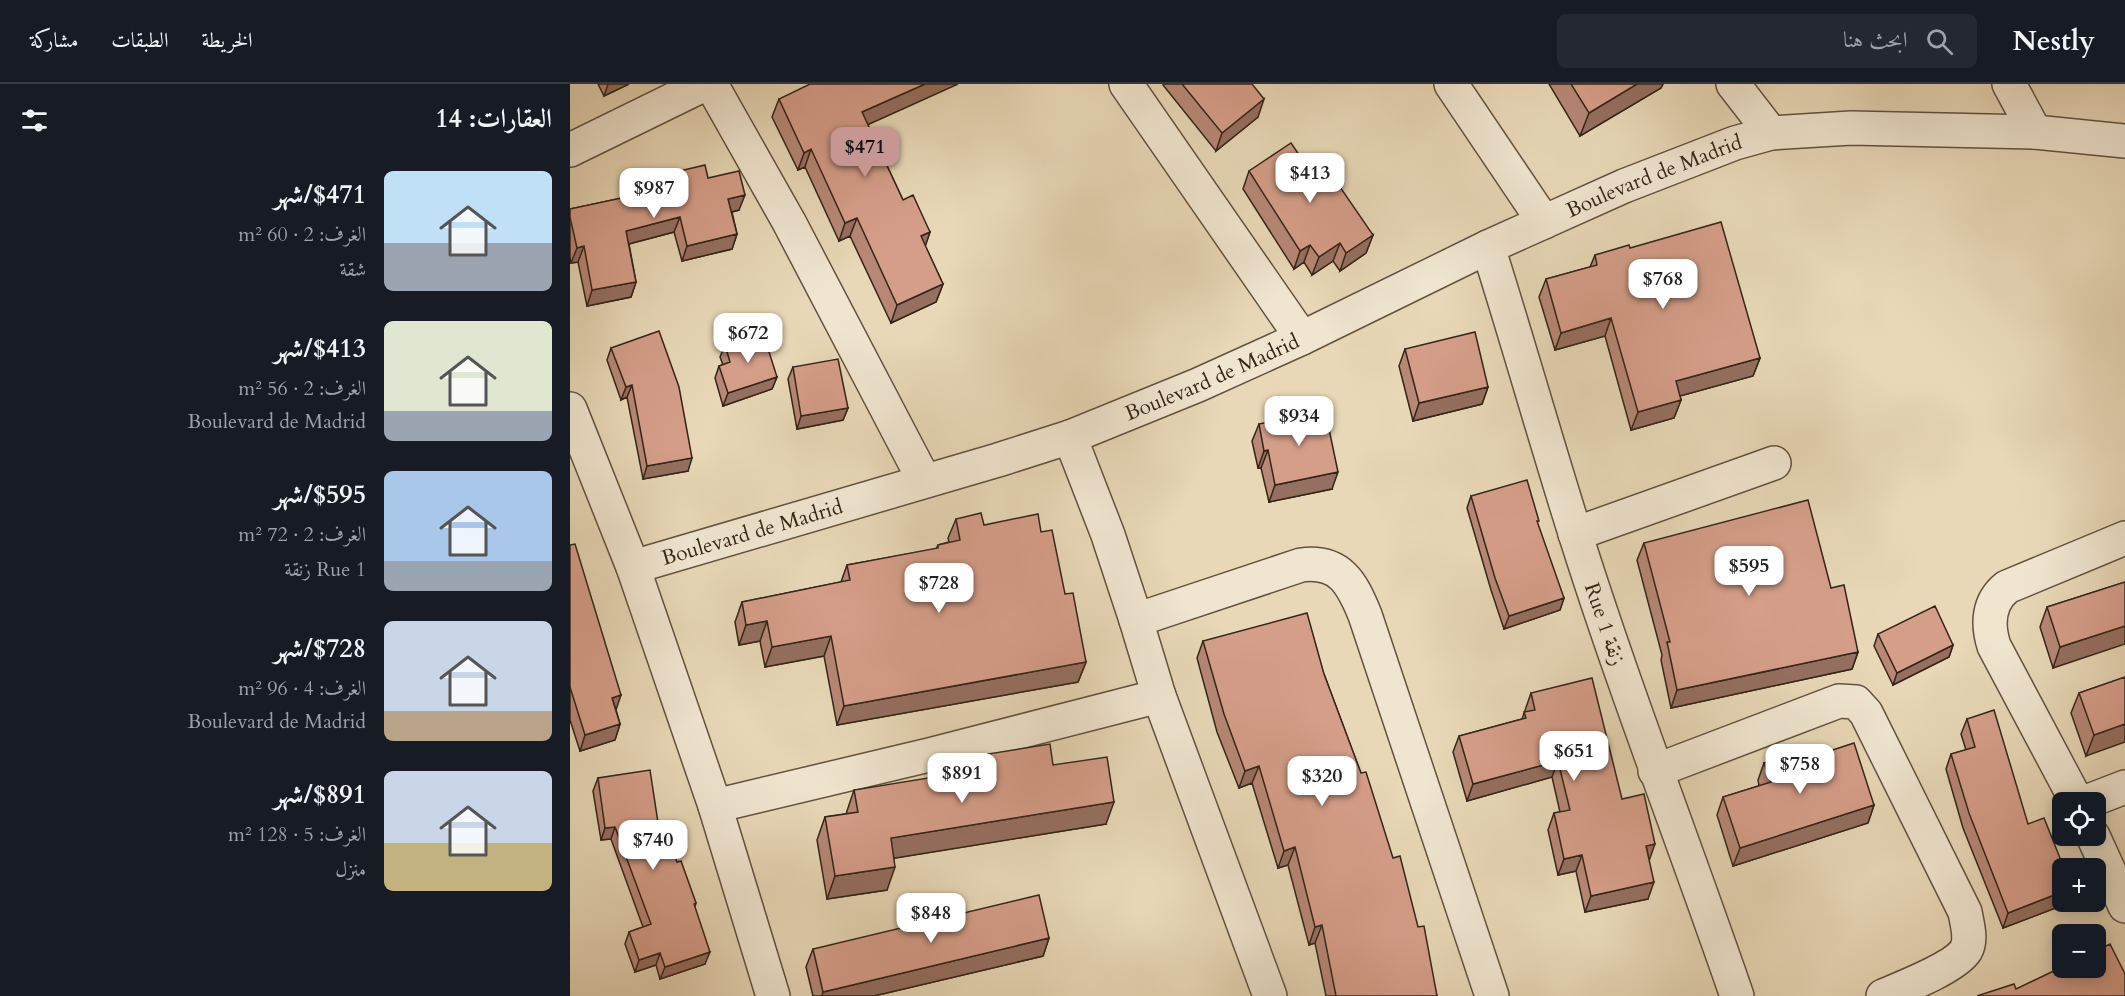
<!DOCTYPE html>
<html lang="ar">
<meta charset="utf-8">
<style>
body{margin:0;font-family:Cardo,Amiri,serif;background:#242831;color:#f1f3f6;direction:rtl;height:100vh;display:flex;flex-direction:column;font-size:22px;white-space:nowrap}
*{box-sizing:border-box;margin:0}
p{font-size:20px;color:#9ea1a6}
.icon{flex:none;width:33px;height:33px;fill:none;stroke:currentColor;stroke-width:2;stroke-linecap:round;stroke-linejoin:round}
.map{position:relative;flex:1;overflow:hidden;direction:ltr}
.details{display:flex;flex-direction:column;background:#171b24;width:570px}
.details>*{flex:none}
.tools{position:absolute;left:1482px;top:708px;display:grid;gap:12px}
.tools a{display:grid;place-items:center;width:54px;height:54px;border-radius:9px;background:#171b24;box-shadow:0 3px 15px #0003;font-size:30px}
.price{position:absolute;translate:-50% -51px;padding:0 14px;border-radius:12px;background:#fff;color:#222;font-size:20px;line-height:39px;filter:drop-shadow(0 2px 3px #0008)}
.price::after{content:'';position:absolute;left:50%;top:36px;width:18px;height:14px;margin-left:-9px;background:inherit;clip-path:polygon(0 0,100% 0,50% 100%)}
.price.current{background:#c59692;color:#111}
ul{padding:0;list-style:none}
li{display:flex;align-items:center;gap:18px;height:150px;padding:0 18px}
li span{display:grid;place-items:center;flex:none;width:168px;height:120px;border-radius:9px;color:#555}
li>.icon{margin-inline-start:auto}
span .icon{width:72px;height:72px;fill:#fffc;stroke-width:1}
li b{font-size:26px}
h2{display:flex;justify-content:space-between;align-items:center;height:72px;padding:0 18px;font-size:26px}
header{display:flex;align-items:center;gap:36px;box-sizing:border-box;height:84px;padding:0 30px;background:#171b24;border-bottom:2px solid #363941}
header strong{font-size:28px}
nav{display:flex;gap:33px;margin-inline-start:auto;font-size:21px}
.search{width:420px;height:54px;background:#242831;display:flex;align-items:center;gap:15px;box-sizing:border-box;padding:0 21px;border-radius:9px;color:#9ea1a6;font-size:22px}
main{display:flex;flex:1;min-height:0}
.map>svg:first-child{display:block}
.lines{fill:none;stroke-linecap:round;stroke-linejoin:round}
.minor-casing{stroke:#615240;stroke-width:36}
.minor{stroke:#f0e6d0;stroke-width:33}
.wall{fill:#b78876;stroke:#342518;stroke-width:1.5}
.shaded-wall{fill:#956f60;stroke:#342518;stroke-width:1.5}
.building{fill:#d59e89;stroke:#342518;stroke-width:1.5}
.labels{text-anchor:middle;stroke-width:5;stroke-linejoin:round;paint-order:stroke}
.street-label{font-size:21px;fill:#342518;stroke:#f0e6d0}
</style>
<header>
<strong>Nestly</strong>
<div class="search"><svg class="icon" aria-label="search" viewBox="0 0 24 24"><circle cx="10" cy="10" r="6"/><path d="M15 15l6 6"/></svg>ابحث هنا</div>
<nav><a>الخريطة</a><a>الطبقات</a><a>مشاركة</a></nav>
</header>
<main>
<div class="map">
<svg width="1555" height="912" viewBox="0 0 1555 912">
<rect width="100%" height="100%" fill="#e8d8b7"/>
<filter id="stains"><feTurbulence type="fractalNoise" baseFrequency=".00333" numOctaves="4"/><feColorMatrix values="0 0 0 0 .2 0 0 0 0 .09 0 0 0 0 .02 0 0 0 .5 -.17"/></filter>
<radialGradient id="worn" r=".72"><stop offset=".6" stop-color="#630" stop-opacity="0"/><stop offset="1" stop-color="#630" stop-opacity=".3"/></radialGradient>
<g class="lines">
<defs>
<g id="minor">
<path d="M 141,0 L 219,138 L 354,396"/>
<path d="M 556,0 L 732,254"/>
<path d="M 881,0 L 974,138"/>
<path d="M 1163,0 L 1201,49"/>
<path d="M 1439,0 L 1465,48"/>
<path d="M 0,66 L 135,0"/>
<path d="M 918,163 C 948,258 975,354 1005,449 C 1054,605 1114,758 1167,912"/>
<path d="M 0,325 L 63,483 L 145,722 L 203,912"/>
<path d="M 500,353 L 538,451 L 566,536 L 589,612 L 700,912"/>
<path d="M 1005,450 L 1204,379"/>
<path id="s1" d="M 63,483 L 428,376 L 500,353 L 628,301 L 732,254 L 918,163 L 1054,102 L 1165,59 L 1201,49 L 1281,44 L 1465,48 L 1555,57"/>
<path d="M 566,536 L 731,481 C 770,476 782,499 795,531 L 922,912"/>
<path d="M 1085,687 L 1269,617 L 1286,618 L 1296,629 L 1395,828 C 1397,840 1402,855 1396,866 C 1386,883 1332,904 1313,912"/>
<path d="M 1507,718 L 1424,562 C 1417,540 1418,518 1437,503 L 1555,454"/>
<path d="M 1516,718 L 1555,703"/>
<path d="M 145,722 L 359,671 L 589,612"/>
<path d="M 1523,752 L 1555,822"/>
</g>
</defs>
<use href="#minor" class="minor-casing"/>
<use href="#minor" class="minor"/>
</g>
<path class="wall" d="M 28,0 L 59,0 L 34,12 Z
M 593,0 L 682,0 L 688,33 L 646,67 L 593,1 Z
M 979,0 L 1093,0 L 1091,4 L 1010,52 Z
M 209,15 L 298,41 L 333,116 L 360,148 L 355,162 L 373,200 L 366,218 L 321,239 L 280,152 L 269,157 L 235,83 L 228,86 L 202,33 Z
M 679,87 L 744,93 L 803,151 L 796,169 L 770,187 L 763,177 L 742,191 L 734,178 L 724,185 L 673,105 Z
M 138,94 L 169,126 L 162,128 L 167,150 L 162,165 L 112,177 L 104,148 L 59,160 L 66,198 L 61,213 L 17,222 L 8,178 L 1,179 L 0,173 L 0,125 L 66,111 L 72,96 Z
M 1060,164 L 1190,274 L 1183,292 L 1110,312 L 1111,316 L 1104,334 L 1061,346 L 1035,252 L 985,266 L 969,213 L 976,195 L 1020,183 L 1025,171 Z
M 155,261 L 207,293 L 202,305 L 153,322 L 145,294 L 149,282 L 153,281 L 150,273 Z
M 41,264 L 118,387 L 73,395 L 57,313 L 51,316 L 37,276 Z
M 835,265 L 918,303 L 912,320 L 843,337 L 829,282 Z
M 223,283 L 278,324 L 273,336 L 227,345 L 218,295 Z
M 689,340 L 762,405 L 699,418 L 691,384 L 688,384 L 682,357 Z
M 901,412 L 994,514 L 990,526 L 934,545 L 921,506 L 897,424 Z
M 386,435 L 414,441 L 471,448 L 495,510 L 516,578 L 508,598 L 267,641 L 254,572 L 195,583 L 190,557 L 169,561 L 165,538 L 172,518 L 271,498 L 277,481 L 366,465 L 368,461 L 379,458 L 378,454 Z
M 1074,459 L 1261,504 L 1288,568 L 1282,585 L 1101,624 L 1091,576 L 1092,571 L 1067,476 Z
M 0,461 L 50,640 L 45,656 L 10,667 L 0,636 Z
M 1555,498 L 1483,584 L 1470,543 L 1477,523 Z
M 1308,550 L 1383,561 L 1379,573 L 1323,601 L 1304,562 Z
M 633,557 L 754,590 L 848,843 L 867,912 L 756,912 L 745,859 L 739,861 L 718,781 L 708,784 L 682,699 L 669,704 L 647,648 L 627,574 Z
M 1555,593 L 1516,672 L 1501,629 L 1509,609 Z
M 961,609 L 1052,715 L 1079,777 L 1078,815 L 1015,828 L 1006,787 L 988,791 L 978,746 L 984,729 L 990,728 L 982,693 L 897,717 L 883,668 L 889,652 L 952,635 Z
M 1397,635 L 1458,740 L 1496,820 L 1433,844 L 1393,744 L 1376,685 L 1381,670 L 1396,666 L 1391,650 Z
M 418,670 L 483,681 L 536,740 L 324,774 L 317,806 L 257,815 L 247,756 L 255,733 L 276,730 L 284,706 L 365,704 L 411,697 L 410,692 Z
M 1194,679 L 1223,679 L 1304,721 L 1298,739 L 1163,782 L 1147,731 L 1153,713 L 1189,702 L 1188,696 Z
M 28,694 L 89,745 L 107,778 L 126,819 L 125,823 L 135,880 L 90,895 L 86,881 L 65,888 L 55,860 L 59,848 L 73,843 L 41,755 L 31,756 L 23,707 Z
M 479,854 L 473,872 L 304,912 L 243,912 L 236,883 L 243,865 Z"/>
<path class="shaded-wall" d="M 38,0 L 59,0 L 34,12 Z
M 355,0 L 388,0 L 286,46 L 292,28 Z
M 1067,0 L 1093,0 L 1091,4 L 1010,52 L 1019,29 Z
M 694,15 L 688,33 L 646,67 L 652,49 Z
M 241,65 L 235,83 L 228,86 L 234,69 Z
M 175,111 L 169,126 L 153,130 L 158,115 Z
M 110,133 L 104,148 L 51,162 L 56,147 Z
M 287,134 L 280,152 L 269,157 L 275,139 Z
M 360,148 L 354,166 L 351,152 Z
M 167,150 L 162,165 L 112,177 L 117,162 Z
M 803,151 L 796,169 L 770,187 L 776,169 Z
M 770,159 L 763,177 L 742,191 L 749,173 Z
M 740,161 L 734,178 L 724,185 L 730,167 Z
M 14,162 L 8,178 L 1,179 L 7,164 Z
M 66,198 L 61,213 L 17,222 L 22,206 Z
M 373,200 L 366,218 L 321,239 L 327,221 Z
M 1041,234 L 1035,252 L 985,266 L 991,249 Z
M 1190,274 L 1183,292 L 1099,315 L 1106,297 Z
M 207,293 L 202,305 L 153,322 L 158,309 Z
M 62,301 L 57,313 L 51,316 L 56,303 Z
M 918,303 L 912,320 L 843,337 L 849,319 Z
M 1111,316 L 1104,334 L 1061,346 L 1068,328 Z
M 278,324 L 273,336 L 227,345 L 231,332 Z
M 698,366 L 691,384 L 688,384 L 694,367 Z
M 122,374 L 118,387 L 73,395 L 77,382 Z
M 768,388 L 762,405 L 699,418 L 705,401 Z
M 994,514 L 990,526 L 934,545 L 939,532 Z
M 197,537 L 190,557 L 169,561 L 176,541 Z
M 1555,542 L 1555,560 L 1483,584 L 1490,563 Z
M 261,552 L 254,572 L 195,583 L 202,563 Z
M 1383,561 L 1379,573 L 1323,601 L 1327,589 Z
M 1288,568 L 1282,585 L 1101,624 L 1107,606 Z
M 516,578 L 508,598 L 267,641 L 274,622 Z
M 51,611 L 46,626 L 42,614 Z
M 50,640 L 45,656 L 10,667 L 15,651 Z
M 1555,640 L 1555,658 L 1516,672 L 1524,651 Z
M 988,677 L 982,693 L 897,717 L 903,700 Z
M 689,682 L 682,699 L 669,704 L 675,687 Z
M 544,718 L 536,740 L 313,776 L 321,754 Z
M 1304,721 L 1298,739 L 1163,782 L 1170,764 Z
M 45,743 L 41,755 L 31,756 L 35,744 Z
M 1085,760 L 1079,777 L 1076,762 Z
M 725,763 L 718,781 L 708,784 L 714,767 Z
M 1012,771 L 1006,787 L 988,791 L 994,775 Z
M 325,783 L 317,806 L 257,815 L 265,792 Z
M 1084,798 L 1078,815 L 1015,828 L 1021,812 Z
M 1492,808 L 1492,818 L 1497,818 L 1496,820 L 1433,844 L 1438,829 Z
M 752,841 L 745,859 L 739,861 L 745,843 Z
M 479,854 L 473,872 L 304,912 L 252,912 L 253,908 Z
M 140,868 L 135,880 L 90,895 L 95,883 Z
M 90,869 L 86,881 L 65,888 L 69,876 Z"/>
<path class="building" d="M 240,0 L 355,0 L 292,28 L 333,116 L 343,111 L 360,148 L 351,152 L 373,200 L 327,221 L 287,134 L 275,139 L 241,65 L 234,69 L 209,15 Z
M 612,0 L 682,0 L 694,15 L 652,49 Z
M 1001,0 L 1067,0 L 1019,29 Z
M 721,59 L 744,93 L 757,84 L 803,151 L 776,169 L 770,159 L 749,173 L 740,161 L 730,167 L 679,87 Z
M 135,81 L 138,94 L 169,87 L 175,111 L 158,115 L 167,150 L 117,162 L 110,133 L 56,147 L 66,198 L 22,206 L 14,162 L 7,164 L 0,133 L 0,125 L 75,109 L 72,96 Z
M 1151,138 L 1190,274 L 1106,297 L 1111,316 L 1068,328 L 1041,234 L 991,249 L 976,195 L 1027,181 L 1025,171 L 1059,161 L 1060,164 Z
M 89,247 L 109,303 L 122,374 L 77,382 L 62,301 L 56,303 L 41,264 Z
M 905,248 L 918,303 L 849,319 L 835,265 Z
M 193,249 L 207,293 L 158,309 L 149,282 L 160,278 L 155,261 Z
M 268,275 L 278,324 L 231,332 L 223,283 Z
M 755,326 L 768,388 L 705,401 L 698,366 L 694,367 L 689,340 Z
M 957,396 L 969,437 L 967,437 L 994,514 L 939,532 L 925,494 L 901,412 Z
M 1238,416 L 1261,504 L 1274,501 L 1288,568 L 1107,606 L 1097,558 L 1100,558 L 1074,459 Z
M 411,429 L 414,441 L 468,430 L 471,448 L 482,446 L 495,510 L 503,509 L 516,578 L 274,622 L 261,552 L 202,563 L 197,537 L 176,541 L 172,518 L 280,496 L 277,481 L 368,464 L 368,461 L 390,456 L 386,435 Z
M 5,460 L 51,611 L 42,614 L 50,640 L 15,651 L 0,603 L 0,461 Z
M 1555,498 L 1555,542 L 1490,563 L 1477,523 Z
M 1365,522 L 1383,561 L 1327,589 L 1308,550 Z
M 737,529 L 754,590 L 791,689 L 796,688 L 823,774 L 830,772 L 848,843 L 854,842 L 867,912 L 766,912 L 752,841 L 745,843 L 725,763 L 714,767 L 689,682 L 675,687 L 654,630 L 633,557 Z
M 1555,593 L 1555,640 L 1524,651 L 1509,609 Z
M 1022,594 L 1052,715 L 1074,710 L 1085,760 L 1076,762 L 1084,798 L 1021,812 L 1012,771 L 994,775 L 984,729 L 1000,726 L 988,677 L 903,700 L 889,652 L 956,634 L 954,628 L 965,626 L 961,609 Z
M 1424,626 L 1458,740 L 1474,734 L 1494,784 L 1492,784 L 1492,808 L 1438,829 L 1399,729 L 1381,670 L 1405,663 L 1397,635 Z
M 1284,659 L 1304,721 L 1170,764 L 1153,713 L 1201,698 L 1194,679 L 1220,670 L 1223,679 Z
M 480,660 L 483,681 L 537,673 L 544,718 L 321,754 L 325,783 L 265,792 L 255,733 L 288,728 L 284,706 L 364,693 L 365,704 L 423,695 L 418,670 Z
M 80,686 L 89,745 L 95,742 L 107,778 L 111,777 L 126,819 L 124,820 L 140,868 L 95,883 L 90,869 L 69,876 L 59,848 L 81,840 L 45,743 L 35,744 L 28,694 Z
M 469,811 L 479,854 L 253,908 L 243,865 Z
M 1540,860 L 1555,890 L 1555,912 L 1407,912 L 1444,900 L 1446,905 L 1492,883 L 1492,884 L 1526,884 L 1526,867 Z"/>
<g class="labels">
<g class="street-label">
<text dy="7" stroke="none"><textPath href="#s1" startOffset="1096">Boulevard de Madrid</textPath></text>
<text dy="7" stroke="none"><textPath href="#s1" startOffset="610">Boulevard de Madrid</textPath></text>
<text dy="7" stroke="none"><textPath href="#s1" startOffset="124">Boulevard de Madrid</textPath></text>
<text transform="translate(1035 540) rotate(71)" y="7">Rue 1 زنقة</text>
</g>
</g>
<rect width="100%" height="100%" filter="url(#stains)"/>
<rect width="100%" height="100%" fill="url(#worn)"/>
</svg>
<div class="tools">
<a><svg class="icon" aria-label="locate" viewBox="0 0 24 24"><circle cx="12" cy="12" r="6"/><path d="M12 2v4M12 18v4M2 12h4M18 12h4"/></svg></a>
<a>+</a>
<a>−</a>
</div>
<b class="price current" style="left:295px;top:94px">$471</b>
<b class="price" style="left:740px;top:120px">$413</b>
<b class="price" style="left:84px;top:135px">$987</b>
<b class="price" style="left:1093px;top:226px">$768</b>
<b class="price" style="left:178px;top:280px">$672</b>
<b class="price" style="left:729px;top:363px">$934</b>
<b class="price" style="left:1179px;top:513px">$595</b>
<b class="price" style="left:369px;top:530px">$728</b>
<b class="price" style="left:1004px;top:698px">$651</b>
<b class="price" style="left:1230px;top:711px">$758</b>
<b class="price" style="left:392px;top:720px">$891</b>
<b class="price" style="left:752px;top:723px">$320</b>
<b class="price" style="left:83px;top:787px">$740</b>
<b class="price" style="left:361px;top:860px">$848</b>
</div>
<section class="details">
<h2>العقارات: 14<svg class="icon" aria-label="filters" viewBox="0 0 24 24"><path d="M4 7h16M4 17h16"/><circle cx="9" cy="7" r="2"/><circle cx="15" cy="17" r="2"/></svg></h2>
<ul>
<li><span style="background:linear-gradient(#bfe0f5 60%,#9aa5b1 0)"><svg class="icon" aria-label="home" viewBox="0 0 24 24"><path d="M3 11l9-7 9 7M6 9v11h12V9"/></svg></span><div><b>$471/شهر</b><p>الغرف: 2 · 60 m²</p><p>شقة</p></div></li>
<li><span style="background:linear-gradient(#dfe7d0 75%,#9aa5b1 0)"><svg class="icon" aria-label="home" viewBox="0 0 24 24"><path d="M3 11l9-7 9 7M6 9v11h12V9"/></svg></span><div><b>$413/شهر</b><p>الغرف: 2 · 56 m²</p><p>Boulevard de Madrid</p></div></li>
<li><span style="background:linear-gradient(#a9c7e8 75%,#9aa5b1 0)"><svg class="icon" aria-label="home" viewBox="0 0 24 24"><path d="M3 11l9-7 9 7M6 9v11h12V9"/></svg></span><div><b>$595/شهر</b><p>الغرف: 2 · 72 m²</p><p>Rue 1 زنقة</p></div></li>
<li><span style="background:linear-gradient(#c9d6e8 75%,#b9a48a 0)"><svg class="icon" aria-label="home" viewBox="0 0 24 24"><path d="M3 11l9-7 9 7M6 9v11h12V9"/></svg></span><div><b>$728/شهر</b><p>الغرف: 4 · 96 m²</p><p>Boulevard de Madrid</p></div></li>
<li><span style="background:linear-gradient(#c9d6e8 60%,#c2b280 0)"><svg class="icon" aria-label="home" viewBox="0 0 24 24"><path d="M3 11l9-7 9 7M6 9v11h12V9"/></svg></span><div><b>$891/شهر</b><p>الغرف: 5 · 128 m²</p><p>منزل</p></div></li>
</ul>
</section>
</main>
